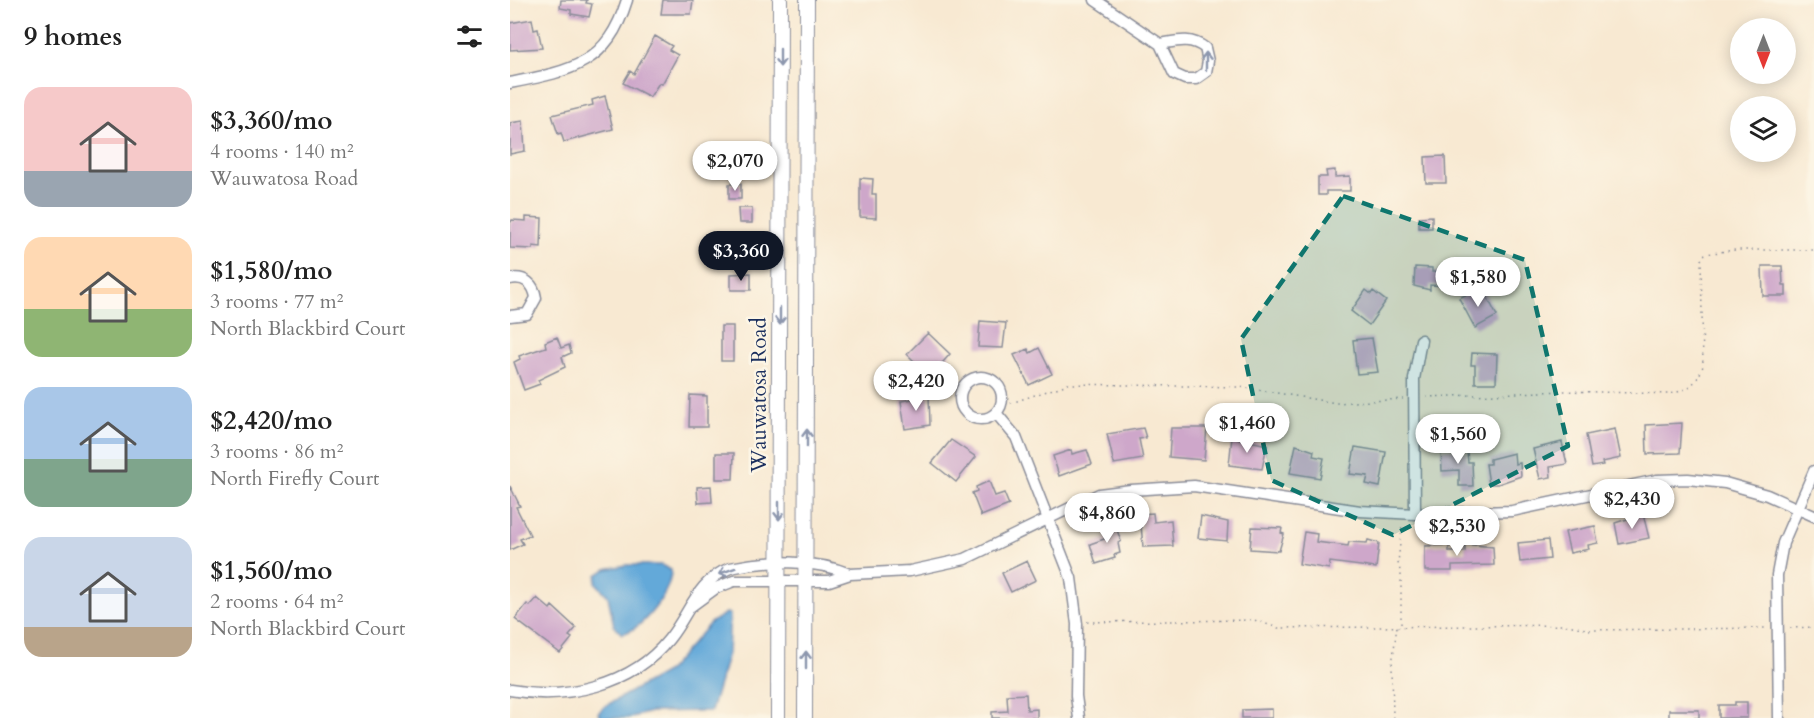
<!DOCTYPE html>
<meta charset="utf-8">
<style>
body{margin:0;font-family:Cardo,serif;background:#f2f2f2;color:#222;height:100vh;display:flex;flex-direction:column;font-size:22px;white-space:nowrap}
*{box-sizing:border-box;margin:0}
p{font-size:20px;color:#767676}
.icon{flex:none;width:33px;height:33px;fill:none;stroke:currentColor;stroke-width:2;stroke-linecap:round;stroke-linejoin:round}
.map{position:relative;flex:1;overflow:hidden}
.side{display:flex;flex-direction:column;background:#fff;width:510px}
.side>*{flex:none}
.needle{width:39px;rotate:180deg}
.tools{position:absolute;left:1220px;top:18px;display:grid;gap:12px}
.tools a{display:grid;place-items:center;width:66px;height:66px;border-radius:50%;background:#fff;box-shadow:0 3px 15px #0003;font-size:30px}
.price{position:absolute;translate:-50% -51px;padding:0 14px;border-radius:21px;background:#fff;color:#222;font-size:20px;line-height:39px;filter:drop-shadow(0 2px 3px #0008)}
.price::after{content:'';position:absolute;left:50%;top:36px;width:18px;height:14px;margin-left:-9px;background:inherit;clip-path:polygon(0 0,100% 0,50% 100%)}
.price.on{background:#111827;color:#fff}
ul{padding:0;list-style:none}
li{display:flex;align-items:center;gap:18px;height:150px;padding:0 24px}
li span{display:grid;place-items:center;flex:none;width:168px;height:120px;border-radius:18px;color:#555}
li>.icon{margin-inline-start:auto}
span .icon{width:72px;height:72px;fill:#fffc;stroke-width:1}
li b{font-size:26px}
h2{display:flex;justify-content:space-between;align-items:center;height:72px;padding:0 24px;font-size:26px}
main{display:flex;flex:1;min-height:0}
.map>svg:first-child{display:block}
.water{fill:#63a9d9;stroke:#3f6c9c;stroke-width:1.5}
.building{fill:#cea7ca}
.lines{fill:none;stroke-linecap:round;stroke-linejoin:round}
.minor-casing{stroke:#8a8c98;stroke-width:13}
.major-casing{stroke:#8a8c98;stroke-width:16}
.path{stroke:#8a8c98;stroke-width:1.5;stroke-dasharray:1.5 4.5;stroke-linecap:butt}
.minor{stroke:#fff;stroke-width:10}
.major{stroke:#fff;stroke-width:14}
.oneway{stroke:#8d97ae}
.marked{fill:#0f766e;fill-opacity:0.2;stroke:#0f766e;stroke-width:4.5;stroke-dasharray:12 8;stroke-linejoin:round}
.labels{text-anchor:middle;stroke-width:5;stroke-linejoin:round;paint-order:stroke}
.street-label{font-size:21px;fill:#1b2f5e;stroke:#fcf5e5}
</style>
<main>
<section class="side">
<h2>9 homes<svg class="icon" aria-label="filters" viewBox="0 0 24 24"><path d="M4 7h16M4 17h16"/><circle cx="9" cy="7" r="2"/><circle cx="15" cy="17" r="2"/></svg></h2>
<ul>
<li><span style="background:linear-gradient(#f6c9c9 70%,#9aa5b1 0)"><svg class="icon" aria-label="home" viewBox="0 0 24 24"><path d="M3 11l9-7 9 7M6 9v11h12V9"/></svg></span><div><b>$3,360/mo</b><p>4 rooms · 140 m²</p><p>Wauwatosa Road</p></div></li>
<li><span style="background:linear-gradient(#ffd9b3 60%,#8fb573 0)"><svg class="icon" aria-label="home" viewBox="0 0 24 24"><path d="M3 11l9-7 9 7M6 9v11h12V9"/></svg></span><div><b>$1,580/mo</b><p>3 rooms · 77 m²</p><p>North Blackbird Court</p></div></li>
<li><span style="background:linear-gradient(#a9c7e8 60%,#7fa58c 0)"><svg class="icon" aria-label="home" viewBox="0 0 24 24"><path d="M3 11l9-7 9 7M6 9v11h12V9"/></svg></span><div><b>$2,420/mo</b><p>3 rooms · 86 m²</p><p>North Firefly Court</p></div></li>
<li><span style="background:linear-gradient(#c9d6e8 75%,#b9a48a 0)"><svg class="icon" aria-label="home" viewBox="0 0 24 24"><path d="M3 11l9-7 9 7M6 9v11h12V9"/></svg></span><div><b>$1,560/mo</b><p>2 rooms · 64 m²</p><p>North Blackbird Court</p></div></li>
</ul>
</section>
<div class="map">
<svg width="1304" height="718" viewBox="0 0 1304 718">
<rect width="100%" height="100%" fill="#fcf5e5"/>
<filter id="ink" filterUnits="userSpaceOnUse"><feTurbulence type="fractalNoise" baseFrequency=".0167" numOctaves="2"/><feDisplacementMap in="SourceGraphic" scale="12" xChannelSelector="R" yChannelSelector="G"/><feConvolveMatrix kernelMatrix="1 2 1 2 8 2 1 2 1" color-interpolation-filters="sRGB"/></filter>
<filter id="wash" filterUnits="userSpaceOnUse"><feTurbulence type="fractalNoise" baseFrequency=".008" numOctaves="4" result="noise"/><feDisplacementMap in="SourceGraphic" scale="24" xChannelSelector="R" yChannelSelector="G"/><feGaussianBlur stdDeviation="1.35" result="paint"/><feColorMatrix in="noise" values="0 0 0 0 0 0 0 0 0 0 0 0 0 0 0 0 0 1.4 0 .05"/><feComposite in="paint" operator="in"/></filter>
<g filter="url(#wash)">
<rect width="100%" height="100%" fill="#f8e9d2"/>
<path class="water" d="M 117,565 L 151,565 L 161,570 C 161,592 134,628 112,634 L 104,626 L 98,596 L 86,583 L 87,575 L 96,569 Z
M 216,613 L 220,614 L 218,653 L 201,711 L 141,712 L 117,718 L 91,718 L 88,713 L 95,706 L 158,671 L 200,623 Z"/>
<g id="blocks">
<path class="building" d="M 51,0 L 77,0 L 76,3 L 82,4 L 79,17 L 61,14 L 61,10 L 50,8 Z
M 153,0 L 183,0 L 181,14 L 151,14 Z
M 22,19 L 24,30 L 28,29 L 32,48 L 0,50 L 0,23 Z
M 145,36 L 162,46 L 159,50 L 168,55 L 152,84 L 149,83 L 140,97 L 113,83 L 120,71 L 124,74 Z
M 95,96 L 103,129 L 54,142 L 51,133 L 48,134 L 42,115 L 83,105 L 82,100 Z
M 13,121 L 15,151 L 0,154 L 0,123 Z
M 935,156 L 936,183 L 916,183 L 915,157 Z
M 825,170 L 825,177 L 840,176 L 840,191 L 816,191 L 816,195 L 808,195 L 808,177 L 817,177 L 816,171 Z
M 350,178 L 363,179 L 362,194 L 366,194 L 366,218 L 350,217 Z
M 219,184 L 231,184 L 231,199 L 219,199 Z
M 228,208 L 242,208 L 242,223 L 229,223 Z
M 922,216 L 922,228 L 909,228 L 909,217 Z
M 16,217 L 32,218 L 31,247 L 23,246 L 23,249 L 0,248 L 0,223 L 2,220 L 16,221 Z
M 1252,266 L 1272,266 L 1273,285 L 1276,285 L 1276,296 L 1253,296 Z
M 905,267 L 922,268 L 922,272 L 937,272 L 936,286 L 920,285 L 920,290 L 904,286 Z
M 241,273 L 241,290 L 221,290 L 221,274 Z
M 856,290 L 861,294 L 863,291 L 876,301 L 859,325 L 841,311 Z
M 964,291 L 966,296 L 974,291 L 987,316 L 965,328 L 949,298 Z
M 470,321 L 496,323 L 493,348 L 468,347 Z
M 211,326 L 223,326 L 223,361 L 211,361 Z
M 418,333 L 440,354 L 420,377 L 397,354 Z
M 47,337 L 51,348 L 59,345 L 61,353 L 52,357 L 55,367 L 28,380 L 30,384 L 14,390 L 4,362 L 10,359 L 9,356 L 36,347 L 35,342 Z
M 862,338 L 868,372 L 847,374 L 843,340 Z
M 529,348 L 542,374 L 519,385 L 504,355 L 518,349 L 520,353 Z
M 962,353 L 987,354 L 986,383 L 965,383 L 965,365 L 961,365 Z
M 180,395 L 197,396 L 197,427 L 179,427 Z
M 419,396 L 420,425 L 395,429 L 391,401 Z
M 1172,423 L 1170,453 L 1137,454 L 1136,425 Z
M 633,428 L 636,438 L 629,439 L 633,459 L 604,464 L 597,434 Z
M 661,428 L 697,428 L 694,460 L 659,457 Z
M 1105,429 L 1111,458 L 1092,462 L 1093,465 L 1082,467 L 1076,435 Z
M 722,437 L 757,445 L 752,469 L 719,465 Z
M 441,440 L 466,457 L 446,482 L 422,463 Z
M 1052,442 L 1057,464 L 1040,467 L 1041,477 L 1030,479 L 1023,449 Z
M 786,445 L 804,451 L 803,456 L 814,458 L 810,478 L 780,473 Z
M 845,447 L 876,452 L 870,487 L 856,484 L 858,476 L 840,474 Z
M 950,448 L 951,452 L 957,452 L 958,462 L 962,462 L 963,486 L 949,486 L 949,470 L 932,471 L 931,450 Z
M 561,450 L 562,454 L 577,450 L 582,464 L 549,476 L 543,456 Z
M 206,453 L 224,453 L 223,479 L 206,479 Z
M 1004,453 L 1005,464 L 1010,463 L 1011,476 L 988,484 L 979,484 L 976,464 L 980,464 L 980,459 Z
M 479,481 L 485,496 L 494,493 L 499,505 L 471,516 L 462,493 L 467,491 L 466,487 Z
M 0,486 L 10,506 L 6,507 L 20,535 L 10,539 L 13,544 L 0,550 Z
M 201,486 L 202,502 L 188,503 L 187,487 Z
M 643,513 L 644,522 L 661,520 L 663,546 L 633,547 L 630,514 Z
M 1133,514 L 1139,538 L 1109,544 L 1105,523 Z
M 691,516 L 718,522 L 717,541 L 688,538 Z
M 603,519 L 611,541 L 608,543 L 610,553 L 604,555 L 605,558 L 586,564 L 580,544 L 597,538 L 590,524 Z
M 1085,526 L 1088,543 L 1078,545 L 1079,549 L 1060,553 L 1055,532 Z
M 742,527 L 772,528 L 771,533 L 774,534 L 769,551 L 740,549 Z
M 794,532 L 807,534 L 806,542 L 838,546 L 839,542 L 857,543 L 858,540 L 869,543 L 866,568 L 820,562 L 819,569 L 789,564 Z
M 1038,540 L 1040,559 L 1010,562 L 1008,543 Z
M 955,544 L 983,547 L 984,565 L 942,566 L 942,571 L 915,571 L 915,546 L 939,545 L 939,552 L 955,552 Z
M 517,561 L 526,580 L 501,592 L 492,573 Z
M 27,598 L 40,609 L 42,606 L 66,628 L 59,636 L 62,638 L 50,653 L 5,619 L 17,604 L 20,606 Z
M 516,694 L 517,710 L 527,709 L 527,718 L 482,718 L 482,712 L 498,711 L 497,695 Z
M 1225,702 L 1237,702 L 1237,718 L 1209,718 L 1209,705 L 1225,705 Z
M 762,709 L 762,718 L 732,718 L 732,710 Z
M 1159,710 L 1189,710 L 1189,718 L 1159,718 Z"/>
</g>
</g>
<g filter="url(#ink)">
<use href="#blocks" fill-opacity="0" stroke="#8a8c98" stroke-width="1.5"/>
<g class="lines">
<defs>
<path id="minor" d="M 585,0 L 650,44 L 664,74 L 675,79 L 686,79 L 696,72 L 698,61 L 695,48 C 680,37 668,41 650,44
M 0,83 C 61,71 97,65 117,0
M 0,279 C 15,276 24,284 26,298 L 17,314 L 0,316
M450 398a21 21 0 1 1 42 0a21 21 0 1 1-42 0Z
M 486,413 L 506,437 L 561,578 L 567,624 L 566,696 L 569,718
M 905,514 L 904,379 L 911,340
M 340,574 L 400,571 L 455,559 L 589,494 L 621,490 L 684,486 L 850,511 L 905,514 L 1002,511 L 1147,480 L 1178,479 L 1215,483 L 1257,495 L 1304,516
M 0,690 C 56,700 122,686 159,639 C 180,613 187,581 220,568 C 258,560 304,559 340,574 L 319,581 L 224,581 L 206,588 L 180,607
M 1269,718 L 1267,575 L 1273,543 L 1304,471"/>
<path id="major" d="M 268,718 L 270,0
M 295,718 L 297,0"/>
</defs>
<use href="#minor" class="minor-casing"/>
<use href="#major" class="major-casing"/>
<path class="path" d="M 916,397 L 1054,391 L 1160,394 C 1178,390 1187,384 1193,366 L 1191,260 L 1195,254 L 1225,250 L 1304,250
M 495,405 L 558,384 L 730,387 L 827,403 L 893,399
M 577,622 L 744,620 L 768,628 L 1058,625 L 1080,630 L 1257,628
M 891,624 L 891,574 L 888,563 L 892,524
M 1280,628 L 1304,627
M 883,718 L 882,665 L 887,626"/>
<use href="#minor" class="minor"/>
<use href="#major" class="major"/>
</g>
<defs><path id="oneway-shaft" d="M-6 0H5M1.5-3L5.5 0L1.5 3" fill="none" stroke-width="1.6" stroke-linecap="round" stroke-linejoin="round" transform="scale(1.5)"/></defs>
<g class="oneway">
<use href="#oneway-shaft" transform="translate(270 58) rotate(90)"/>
<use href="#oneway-shaft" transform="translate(696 61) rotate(-90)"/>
<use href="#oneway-shaft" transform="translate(270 316) rotate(90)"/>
<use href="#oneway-shaft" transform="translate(297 438) rotate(-90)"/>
<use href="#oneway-shaft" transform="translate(269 511) rotate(90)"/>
<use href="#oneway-shaft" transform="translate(217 571) rotate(159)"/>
<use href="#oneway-shaft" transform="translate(296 660) rotate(-90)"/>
</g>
</g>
<path class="marked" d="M 833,196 L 1015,260 L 1058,446 L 883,535 L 761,480 L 731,339 Z"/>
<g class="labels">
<g class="street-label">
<text transform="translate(249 395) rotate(-90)" y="7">Wauwatosa Road</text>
</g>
</g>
</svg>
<div class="tools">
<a><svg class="needle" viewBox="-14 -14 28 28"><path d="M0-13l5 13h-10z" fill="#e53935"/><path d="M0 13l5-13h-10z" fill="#767676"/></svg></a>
<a><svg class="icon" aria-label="layers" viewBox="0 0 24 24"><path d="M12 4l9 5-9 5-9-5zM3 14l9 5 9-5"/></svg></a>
</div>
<b class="price" style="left:225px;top:192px">$2,070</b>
<b class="price on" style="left:231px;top:282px">$3,360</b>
<b class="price" style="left:968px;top:308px">$1,580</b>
<b class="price" style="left:406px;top:412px">$2,420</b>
<b class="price" style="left:737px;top:454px">$1,460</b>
<b class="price" style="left:948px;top:465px">$1,560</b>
<b class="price" style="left:1122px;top:530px">$2,430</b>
<b class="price" style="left:597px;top:544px">$4,860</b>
<b class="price" style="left:947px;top:557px">$2,530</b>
</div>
</main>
